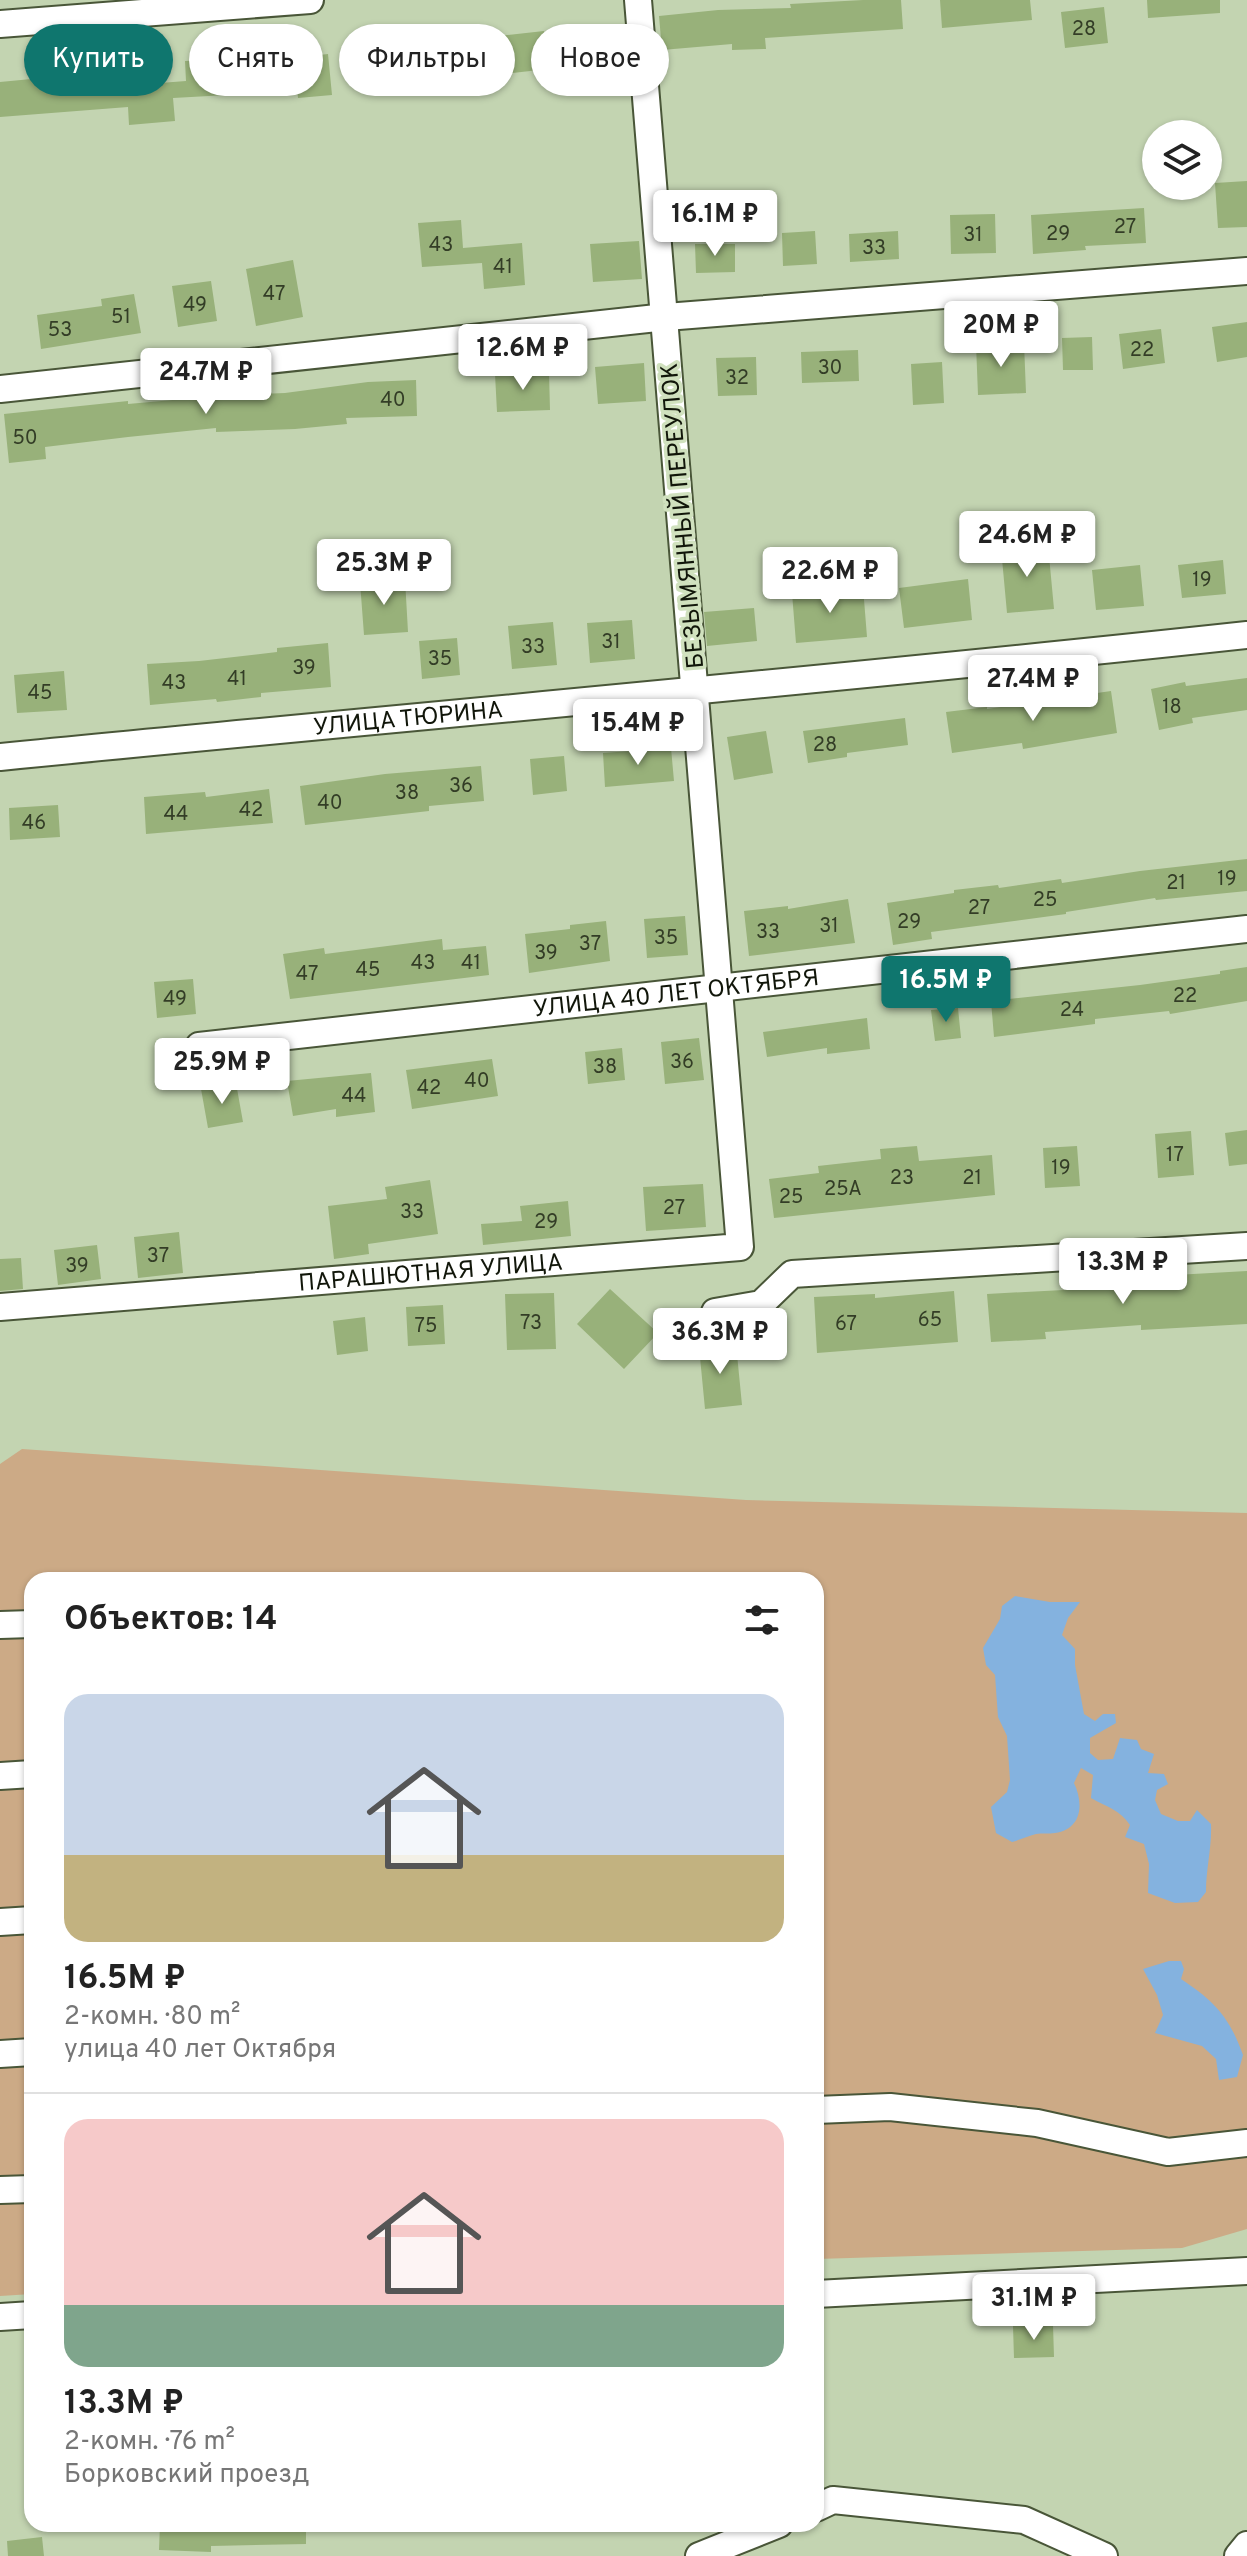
<!DOCTYPE html>
<html lang="ru">
<meta charset="utf-8">
<style>
body{margin:0;font-family:Overpass,sans-serif;background:#f2f2f2;color:#222;height:100vh;display:flex;flex-direction:column;font-size:30px;white-space:nowrap}
*{box-sizing:border-box;margin:0}
p{font-size:26px;color:#767676}
.icon{flex:none;width:44px;height:44px;fill:none;stroke:currentColor;stroke-width:2;stroke-linecap:round;stroke-linejoin:round}
.map{position:relative;flex:1;overflow:hidden}
.details{position:absolute;left:24px;top:1572px;width:800px;height:960px;display:flex;flex-direction:column;background:#fff;border-radius:24px;box-shadow:0 2px 6px #0004}
.details>*{flex:none}
.top-card{position:absolute;left:24px;top:24px;width:800px;height:72px;display:flex;gap:16px}
.fabs{position:absolute;left:1142px;top:120px;display:grid;gap:16px}
.fabs a{display:grid;place-items:center;width:80px;height:80px;border-radius:50%;background:#fff;box-shadow:0 2px 6px #0004;font-size:40px}
.price{position:absolute;translate:-50% -68px;padding:0 18px;border-radius:8px;background:#fff;color:#222;font-size:26px;line-height:52px;filter:drop-shadow(0 2px 4px #0008)}
.price::after{content:'';position:absolute;left:50%;top:48px;width:24px;height:18px;margin-left:-12px;background:inherit;clip-path:polygon(0 0,100% 0,50% 100%)}
.price.on{background:#0f766e;color:#fff}
ul{padding:0;list-style:none}
li{display:grid;align-content:center;gap:16px;height:424px;padding:0 40px}
li+li{border-top:2px solid #e0e0e0}
li span{display:grid;place-items:center;height:248px;border-radius:24px;color:#555}
li>.icon{margin-inline-start:auto}
span .icon{width:144px;height:144px;fill:#fffc;stroke-width:1}
li b{font-size:34px}
h2{display:flex;justify-content:space-between;align-items:center;height:96px;padding:0 40px;font-size:34px}
.chip{padding:0 28px;border-radius:36px;background:#fff;box-shadow:0 2px 6px #0004;font-size:28px;line-height:72px}
.chip.on{background:#0f766e;color:#fff}
.map>svg:first-child{display:block}
.green{fill:#ccaa86}
.water{fill:#84b2df}
.building{fill:#98b17a}
.lines{fill:none;stroke-linecap:round;stroke-linejoin:round}
.minor-casing{stroke:#495638;stroke-width:30}
.minor{stroke:#fff;stroke-width:26}
.labels{text-anchor:middle;stroke-width:7;stroke-linejoin:round;paint-order:stroke}
.number-label{font-size:20px;fill:#333d26}
.street-label{font-size:24px;fill:#11160a;stroke:#d0e1be}
</style>
<div class="map">
<svg width="1247" height="2556" viewBox="0 0 1247 2556">
<rect width="100%" height="100%" fill="#c3d4b1"/>
<path class="green" d="M 22,1449 L 746,1500 L 1247,1513 L 1247,2229 L 1182,2248 L 816,2259 L 816,1580 L 32,1580 L 32,2294 L 0,2296 L 0,1464 Z"/>
<path class="water" d="M 1015,1596 L 1050,1602 L 1080,1602 L 1068,1618 L 1062,1635 L 1075,1649 L 1075,1665 L 1084,1714 L 1095,1721 L 1103,1714 L 1115,1714 L 1116,1723 L 1090,1738 L 1090,1753 L 1098,1760 L 1113,1759 L 1120,1738 L 1137,1740 L 1141,1749 L 1154,1754 L 1148,1773 L 1164,1774 L 1168,1784 L 1157,1790 L 1155,1800 L 1161,1814 L 1178,1821 L 1190,1821 L 1197,1810 L 1211,1824 C 1212,1847 1206,1869 1206,1892 L 1198,1902 L 1175,1903 L 1148,1893 L 1149,1864 L 1144,1844 L 1125,1837 L 1130,1825 C 1120,1810 1107,1807 1091,1798 L 1093,1775 L 1081,1768 L 1074,1783 C 1084,1804 1082,1829 1055,1833 C 1049,1834 1042,1833 1036,1834 C 1028,1836 1020,1840 1012,1842 L 996,1833 L 991,1807 L 1007,1792 L 1010,1780 L 1007,1736 L 998,1717 L 995,1675 L 986,1665 L 983,1648 L 1000,1619 L 1002,1606 Z
M 1169,1961 L 1181,1961 L 1184,1969 L 1181,1979 C 1214,2001 1229,2016 1243,2055 L 1237,2077 L 1219,2080 L 1216,2059 L 1202,2046 L 1155,2033 L 1163,2015 L 1157,1995 L 1143,1969 Z"/>
<path class="building" d="M 863,0 L 901,0 L 903,29 L 765,38 L 766,49 L 732,50 L 732,44 L 662,50 L 659,16 L 718,10 L 791,8 L 790,4 Z
M 940,0 L 1030,0 L 1032,20 L 942,28 Z
M 1147,0 L 1220,0 L 1220,13 L 1148,18 Z
M 1104,7 L 1108,43 L 1065,48 L 1061,12 Z
M 619,26 L 624,80 L 583,84 L 578,30 Z
M 544,31 L 548,69 L 503,74 L 498,36 Z
M 464,41 L 470,76 L 416,85 L 416,89 L 373,95 L 367,53 L 410,47 L 411,50 Z
M 328,54 L 332,95 L 298,98 L 294,58 Z
M 226,59 L 227,95 L 173,98 L 175,121 L 129,125 L 128,107 L 0,117 L 0,82 L 94,73 L 96,88 L 186,81 L 185,61 Z
M 1247,181 L 1247,227 L 1218,228 L 1215,183 Z
M 1144,208 L 1146,243 L 1085,246 L 1086,250 L 1033,254 L 1031,215 Z
M 995,214 L 996,253 L 951,254 L 950,215 Z
M 461,220 L 463,248 L 522,243 L 525,285 L 484,289 L 482,263 L 422,267 L 418,223 Z
M 815,231 L 817,264 L 783,266 L 782,233 Z
M 898,231 L 899,259 L 850,262 L 849,234 Z
M 639,241 L 642,279 L 593,282 L 590,244 Z
M 695,244 L 735,244 L 735,272 L 696,273 Z
M 293,260 L 303,317 L 256,326 L 246,269 Z
M 211,281 L 217,321 L 178,327 L 172,286 Z
M 134,294 L 141,333 L 41,349 L 37,315 L 102,306 L 101,299 Z
M 1247,322 L 1247,357 L 1217,362 L 1212,327 Z
M 1161,329 L 1165,363 L 1123,369 L 1119,334 Z
M 1092,337 L 1093,370 L 1063,370 L 1062,338 Z
M 1024,343 L 1026,393 L 978,395 L 976,344 Z
M 858,350 L 859,381 L 802,383 L 801,352 Z
M 756,357 L 757,395 L 718,396 L 716,358 Z
M 942,362 L 944,403 L 913,405 L 911,364 Z
M 644,363 L 646,401 L 598,404 L 595,367 Z
M 549,372 L 550,410 L 497,412 L 495,374 Z
M 416,380 L 417,416 L 346,418 L 347,424 L 295,429 L 216,432 L 216,428 L 128,437 L 45,447 L 46,459 L 9,463 L 4,414 L 128,401 L 128,404 L 217,396 L 285,393 L 368,382 Z
M 1048,545 L 1054,609 L 1007,613 L 1001,548 Z
M 1223,560 L 1226,594 L 1182,598 L 1178,565 Z
M 1140,565 L 1144,606 L 1096,610 L 1092,570 Z
M 405,579 L 408,632 L 364,635 L 360,582 Z
M 968,579 L 972,620 L 904,628 L 899,588 Z
M 863,587 L 867,637 L 796,643 L 792,593 Z
M 754,608 L 757,641 L 707,646 L 704,612 Z
M 632,620 L 635,659 L 590,663 L 587,623 Z
M 553,622 L 557,665 L 512,669 L 508,626 Z
M 457,638 L 460,675 L 422,679 L 419,641 Z
M 328,643 L 331,687 L 261,693 L 261,697 L 217,702 L 216,699 L 150,705 L 147,664 L 199,661 L 277,652 L 277,648 Z
M 64,671 L 67,710 L 17,713 L 14,675 Z
M 1247,678 L 1247,710 L 1192,718 L 1193,723 L 1159,730 L 1151,689 L 1185,682 L 1186,686 Z
M 1111,691 L 1117,733 L 1023,749 L 1022,743 L 952,753 L 946,712 L 987,707 L 987,709 Z
M 905,718 L 908,745 L 847,753 L 847,757 L 808,763 L 803,731 Z
M 766,731 L 773,773 L 734,780 L 727,737 Z
M 671,748 L 674,781 L 605,787 L 603,753 Z
M 564,756 L 567,791 L 533,795 L 530,759 Z
M 481,766 L 484,801 L 429,806 L 429,811 L 305,825 L 300,786 L 385,774 Z
M 269,789 L 273,823 L 146,834 L 144,797 L 205,792 L 206,797 Z
M 58,805 L 60,837 L 10,840 L 9,808 Z
M 1247,859 L 1247,891 L 1156,900 L 1155,898 L 1066,912 L 1066,914 L 931,932 L 932,939 L 893,945 L 887,903 L 954,893 L 954,890 L 998,885 L 999,888 L 1061,879 L 1062,883 L 1140,871 Z
M 848,899 L 855,943 L 749,956 L 744,911 L 788,906 L 788,909 Z
M 685,916 L 688,955 L 647,958 L 644,919 Z
M 606,921 L 610,961 L 529,973 L 525,934 L 570,929 L 570,925 Z
M 442,939 L 443,950 L 486,946 L 489,975 L 290,999 L 283,954 L 324,948 L 325,954 Z
M 1247,967 L 1247,1001 L 1170,1014 L 1169,1011 L 1095,1019 L 1095,1024 L 994,1037 L 991,1001 L 1140,985 L 1220,974 L 1220,971 Z
M 193,979 L 196,1014 L 157,1018 L 154,982 Z
M 958,1008 L 961,1038 L 935,1041 L 931,1010 Z
M 867,1018 L 870,1049 L 827,1054 L 827,1048 L 767,1057 L 763,1032 Z
M 699,1038 L 704,1080 L 665,1084 L 661,1042 Z
M 622,1048 L 625,1080 L 588,1084 L 585,1052 Z
M 492,1059 L 498,1096 L 412,1109 L 406,1070 Z
M 371,1073 L 375,1112 L 336,1117 L 336,1109 L 293,1116 L 287,1081 Z
M 236,1083 L 243,1122 L 208,1128 L 201,1089 Z
M 1247,1130 L 1247,1164 L 1229,1166 L 1225,1133 Z
M 1191,1131 L 1194,1175 L 1158,1178 L 1155,1134 Z
M 917,1146 L 919,1161 L 992,1155 L 995,1195 L 774,1218 L 769,1179 L 819,1173 L 818,1166 L 881,1159 L 880,1149 Z
M 1077,1146 L 1080,1186 L 1045,1188 L 1043,1148 Z
M 430,1180 L 438,1234 L 368,1244 L 369,1254 L 334,1259 L 328,1206 L 387,1199 L 385,1187 Z
M 703,1184 L 706,1227 L 646,1231 L 643,1187 Z
M 568,1201 L 571,1236 L 483,1245 L 481,1224 L 522,1221 L 520,1206 Z
M 179,1232 L 183,1273 L 138,1278 L 134,1237 Z
M 97,1245 L 101,1279 L 58,1285 L 54,1250 Z
M 21,1258 L 23,1289 L 0,1291 L 0,1259 Z
M 1247,1271 L 1247,1324 L 1141,1330 L 1141,1325 L 1045,1332 L 1046,1339 L 991,1342 L 987,1294 L 1139,1286 L 1139,1277 Z
M 610,1289 L 658,1333 L 624,1369 L 577,1324 Z
M 954,1291 L 958,1342 L 817,1353 L 814,1297 L 875,1294 L 875,1298 Z
M 554,1293 L 556,1349 L 507,1350 L 505,1294 Z
M 443,1305 L 445,1344 L 408,1346 L 406,1307 Z
M 365,1317 L 368,1351 L 337,1355 L 333,1321 Z
M 736,1344 L 742,1405 L 705,1409 L 699,1347 Z
M 1053,2325 L 1054,2357 L 1014,2358 L 1013,2326 Z
M 160,2524 L 306,2524 L 306,2544 L 211,2546 L 211,2552 L 159,2550 Z
M 42,2537 L 44,2556 L 8,2556 L 7,2541 Z"/>
<g class="lines">
<defs>
<g id="minor">
<path d="M 0,24 L 310,0"/>
<path d="M 0,389 L 666,317 L 1247,271"/>
<path id="s1" d="M 0,757 C 416,716 832,680 1247,635"/>
<path id="s2" d="M 199,1046 L 1247,929"/>
<path id="s3" d="M 0,1307 L 740,1247 L 638,0"/>
<path d="M 715,1312 L 761,1304 L 792,1274 L 1247,1246"/>
<path d="M 0,1625 L 32,1624"/>
<path d="M 0,1776 L 32,1774"/>
<path d="M 0,1922 L 32,1920"/>
<path d="M 0,2054 L 32,2052"/>
<path d="M 816,2110 L 890,2107 L 1037,2123 L 1168,2152 L 1247,2143"/>
<path d="M 0,2190 L 32,2189"/>
<path d="M 816,2294 L 1247,2271"/>
<path d="M 0,2317 L 32,2315"/>
<path d="M 816,2508 L 833,2500 L 1024,2520 L 1104,2556"/>
<path d="M 699,2556 L 779,2524"/>
<path d="M 1238,2556 L 1247,2545"/>
</g>
</defs>
<use href="#minor" class="minor-casing"/>
<use href="#minor" class="minor"/>
</g>
<g class="labels">
<g class="number-label">
<text x="1084" y="35">28</text>
<text x="1125" y="233">27</text>
<text x="1058" y="240">29</text>
<text x="973" y="241">31</text>
<text x="441" y="251">43</text>
<text x="874" y="254">33</text>
<text x="503" y="273">41</text>
<text x="274" y="300">47</text>
<text x="195" y="311">49</text>
<text x="121" y="323">51</text>
<text x="60" y="336">53</text>
<text x="1142" y="356">22</text>
<text x="830" y="374">30</text>
<text x="737" y="384">32</text>
<text x="393" y="406">40</text>
<text x="25" y="444">50</text>
<text x="1202" y="586">19</text>
<text x="611" y="648">31</text>
<text x="533" y="653">33</text>
<text x="440" y="665">35</text>
<text x="304" y="674">39</text>
<text x="237" y="685">41</text>
<text x="174" y="689">43</text>
<text x="40" y="699">45</text>
<text x="1172" y="713">18</text>
<text x="825" y="751">28</text>
<text x="461" y="792">36</text>
<text x="407" y="799">38</text>
<text x="330" y="809">40</text>
<text x="251" y="816">42</text>
<text x="176" y="820">44</text>
<text x="34" y="829">46</text>
<text x="1227" y="885">19</text>
<text x="1176" y="889">21</text>
<text x="1045" y="906">25</text>
<text x="979" y="914">27</text>
<text x="909" y="928">29</text>
<text x="829" y="932">31</text>
<text x="768" y="938">33</text>
<text x="666" y="944">35</text>
<text x="590" y="950">37</text>
<text x="546" y="959">39</text>
<text x="423" y="969">43</text>
<text x="471" y="969">41</text>
<text x="368" y="976">45</text>
<text x="307" y="980">47</text>
<text x="1185" y="1002">22</text>
<text x="175" y="1005">49</text>
<text x="1072" y="1016">24</text>
<text x="682" y="1068">36</text>
<text x="605" y="1073">38</text>
<text x="477" y="1087">40</text>
<text x="429" y="1094">42</text>
<text x="354" y="1102">44</text>
<text x="1175" y="1161">17</text>
<text x="1061" y="1174">19</text>
<text x="902" y="1184">23</text>
<text x="972" y="1184">21</text>
<text x="843" y="1195">25А</text>
<text x="791" y="1203">25</text>
<text x="674" y="1214">27</text>
<text x="412" y="1218">33</text>
<text x="546" y="1228">29</text>
<text x="158" y="1262">37</text>
<text x="77" y="1272">39</text>
<text x="930" y="1326">65</text>
<text x="531" y="1329">73</text>
<text x="846" y="1330">67</text>
<text x="426" y="1332">75</text>
</g>
<g class="street-label">
<text transform="translate(682 516) rotate(-95)" y="8">БЕЗЫМЯННЫЙ ПЕРЕУЛОК</text>
<text dy="8" stroke="none"><textPath href="#s1" startOffset="410">УЛИЦА ТЮРИНА</textPath></text>
<text dy="8" stroke="none"><textPath href="#s2" startOffset="480">УЛИЦА 40 ЛЕТ ОКТЯБРЯ</textPath></text>
<text dy="8" stroke="none"><textPath href="#s3" startOffset="432">ПАРАШЮТНАЯ УЛИЦА</textPath></text>
</g>
</g>
</svg>
<div class="fabs">
<a><svg class="icon" aria-label="layers" viewBox="0 0 24 24"><path d="M12 4l9 5-9 5-9-5zM3 14l9 5 9-5"/></svg></a>
</div>
<b class="price" style="left:715px;top:258px">16.1M ₽</b>
<b class="price" style="left:1001px;top:369px">20M ₽</b>
<b class="price" style="left:523px;top:392px">12.6M ₽</b>
<b class="price" style="left:206px;top:416px">24.7M ₽</b>
<b class="price" style="left:1027px;top:579px">24.6M ₽</b>
<b class="price" style="left:384px;top:607px">25.3M ₽</b>
<b class="price" style="left:830px;top:615px">22.6M ₽</b>
<b class="price" style="left:1033px;top:723px">27.4M ₽</b>
<b class="price" style="left:638px;top:767px">15.4M ₽</b>
<b class="price on" style="left:946px;top:1024px">16.5M ₽</b>
<b class="price" style="left:222px;top:1106px">25.9M ₽</b>
<b class="price" style="left:1123px;top:1306px">13.3M ₽</b>
<b class="price" style="left:720px;top:1376px">36.3M ₽</b>
<b class="price" style="left:1034px;top:2342px">31.1M ₽</b>
<div class="top-card">
<a class="chip on">Купить</a>
<a class="chip">Снять</a>
<a class="chip">Фильтры</a>
<a class="chip">Новое</a>
</div>
<section class="details">
<h2>Объектов: 14<svg class="icon" aria-label="filters" viewBox="0 0 24 24"><path d="M4 7h16M4 17h16"/><circle cx="9" cy="7" r="2"/><circle cx="15" cy="17" r="2"/></svg></h2>
<ul>
<li><span style="background:linear-gradient(#c9d6e8 65%,#c2b280 0)"><svg class="icon" aria-label="home" viewBox="0 0 24 24"><path d="M3 11l9-7 9 7M6 9v11h12V9"/></svg></span><div><b>16.5M ₽</b><p>2-комн. · 80 m²</p><p>улица 40 лет Октября</p></div></li>
<li><span style="background:linear-gradient(#f6c9c9 75%,#7fa58c 0)"><svg class="icon" aria-label="home" viewBox="0 0 24 24"><path d="M3 11l9-7 9 7M6 9v11h12V9"/></svg></span><div><b>13.3M ₽</b><p>2-комн. · 76 m²</p><p>Борковский проезд</p></div></li>
</ul>
</section>
</div>
